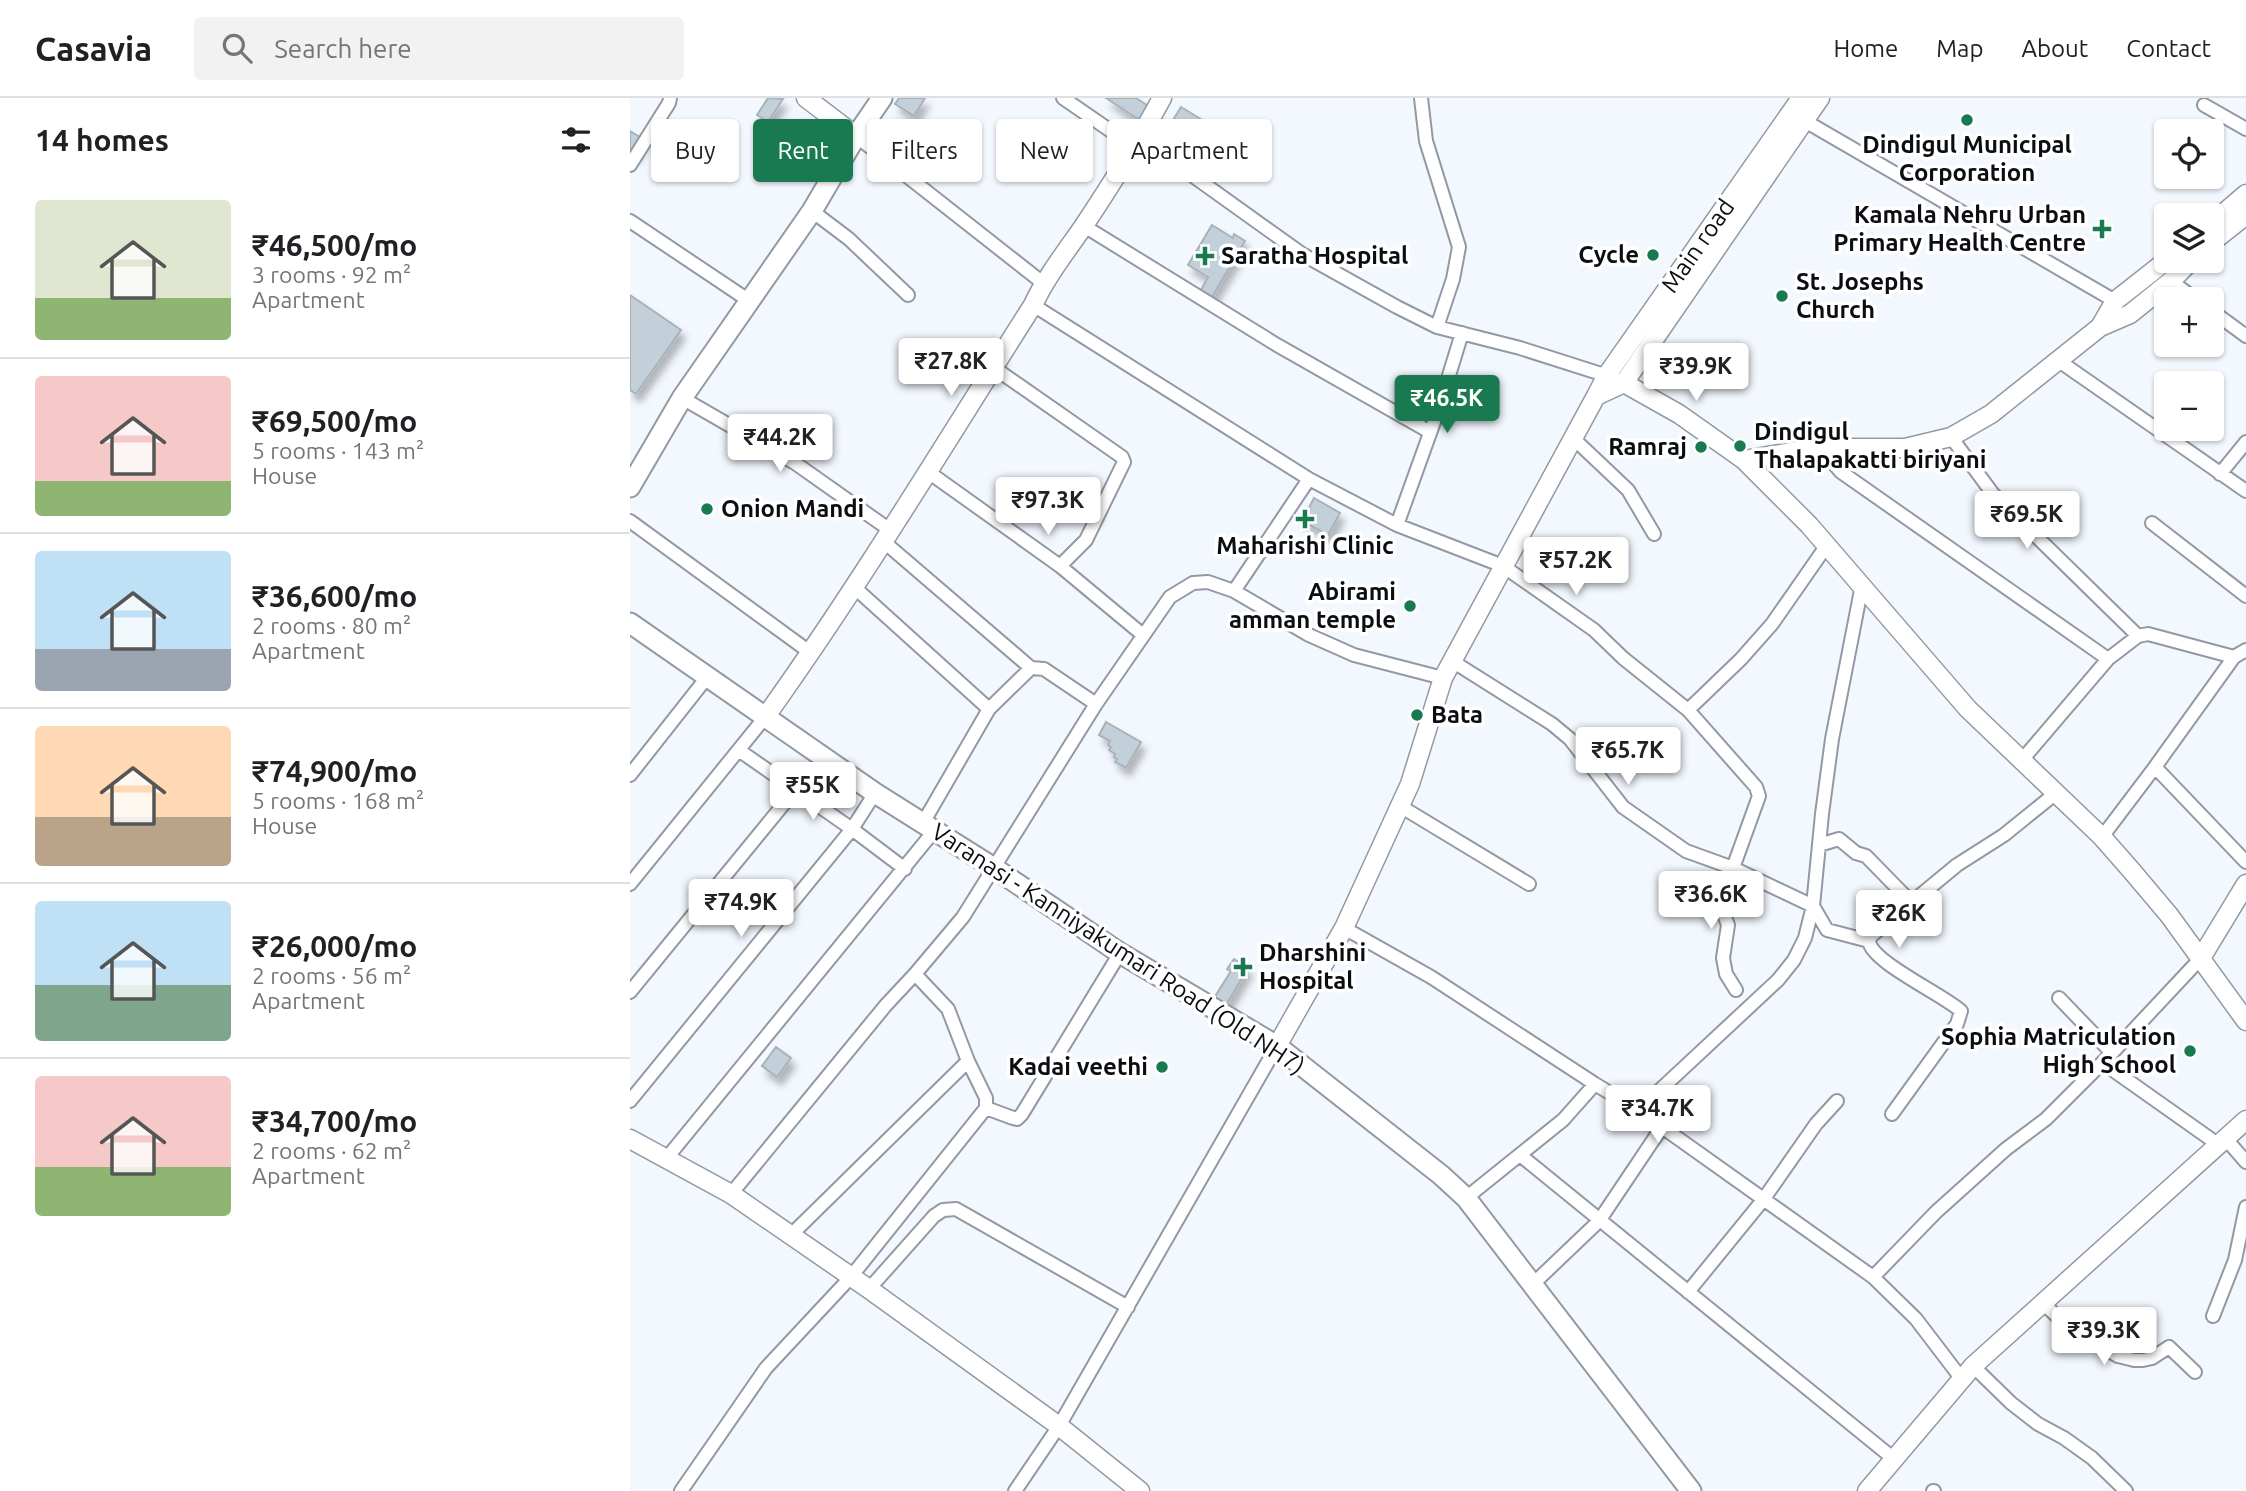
<!DOCTYPE html>
<meta charset="utf-8">
<style>
body{margin:0;font-family:Ubuntu,sans-serif;background:#f2f2f2;color:#202124;height:100vh;display:flex;flex-direction:column;font-size:26px;white-space:nowrap}
*{box-sizing:border-box;margin:0}
p{font-size:23px;color:#757577}
.icon{flex:none;width:38px;height:38px;fill:none;stroke:currentColor;stroke-width:2;stroke-linecap:round;stroke-linejoin:round}
.map{position:relative;flex:1;overflow:hidden}
.sheet{display:flex;flex-direction:column;background:#fff;width:630px}
.sheet>*{flex:none}
.guide{position:absolute;left:21px;top:21px;width:665px;height:63px;display:flex;gap:14px}
.tools{position:absolute;left:1524px;top:21px;display:grid;gap:14px}
.tools a{display:grid;place-items:center;width:70px;height:70px;border-radius:7px;background:#fff;box-shadow:0 2px 5px #0004;font-size:35px}
.price{position:absolute;translate:-50% -60px;padding:0 16px;border-radius:7px;background:#fff;color:#222;font-size:23px;line-height:46px;filter:drop-shadow(0 2px 4px #0008)}
.price::after{content:'';position:absolute;left:50%;top:42px;width:21px;height:16px;margin-left:-10px;background:inherit;clip-path:polygon(0 0,100% 0,50% 100%)}
.price.active{background:#197a51;color:#fff}
ul{padding:0;list-style:none}
li{display:flex;align-items:center;gap:21px;height:175px;padding:0 35px}
li+li{border-top:2px solid #e0e0e0}
li span{display:grid;place-items:center;flex:none;width:196px;height:140px;border-radius:7px;color:#555}
li>.icon{margin-inline-start:auto}
span .icon{width:84px;height:84px;fill:#fffc;stroke-width:1}
li b{font-size:30px}
h2{display:flex;justify-content:space-between;align-items:center;height:84px;padding:0 35px;font-size:30px}
.pill{padding:0 24px;border-radius:7px;background:#fff;box-shadow:0 2px 5px #0004;font-size:24px;line-height:63px}
.pill.active{background:#197a51;color:#fff}
header{display:flex;align-items:center;gap:42px;box-sizing:border-box;height:98px;padding:0 35px;background:#fff;border-bottom:2px solid #e0e0e0}
header strong{font-size:33px}
nav{display:flex;gap:38px;margin-inline-start:auto;font-size:24px}
.search{width:490px;height:63px;background:#f2f2f2;display:flex;align-items:center;gap:18px;box-sizing:border-box;padding:0 24px;border-radius:7px;color:#757577;font-size:26px}
main{display:flex;flex:1;min-height:0}
.map>svg:first-child{display:block}
.building{fill:#c4d0d9;stroke:#a7b2bb;stroke-width:2;filter:url(#shadow)}
.lines{fill:none;stroke-linecap:round;stroke-linejoin:round}
.street-casing{stroke:#9299a4;stroke-width:16}
.secondary-casing{stroke:#9299a4;stroke-width:21}
.primary-casing{stroke:#9299a4;stroke-width:23}
.street{stroke:#fff;stroke-width:12}
.secondary{stroke:#fff;stroke-width:18}
.primary{stroke:#fff;stroke-width:19}
.poi-dot{fill:#197a51;stroke:#fff;stroke-width:2.5}
.labels{text-anchor:middle;stroke-width:7;stroke-linejoin:round;paint-order:stroke}
.poi-label{font-size:24px;font-weight:bold;fill:#0b0d11;stroke:#fff;text-anchor:end}
.street-label{font-size:24px;fill:#0b0d11;stroke:#fff}
</style>
<header>
<strong>Casavia</strong>
<div class="search"><svg class="icon" aria-label="search" viewBox="0 0 24 24"><circle cx="10" cy="10" r="6"/><path d="M15 15l6 6"/></svg>Search here</div>
<nav><a>Home</a><a>Map</a><a>About</a><a>Contact</a></nav>
</header>
<main>
<section class="sheet">
<h2>14 homes<svg class="icon" aria-label="filters" viewBox="0 0 24 24"><path d="M4 7h16M4 17h16"/><circle cx="9" cy="7" r="2"/><circle cx="15" cy="17" r="2"/></svg></h2>
<ul>
<li><span style="background:linear-gradient(#dfe7d0 70%,#8fb573 0)"><svg class="icon" aria-label="home" viewBox="0 0 24 24"><path d="M3 11l9-7 9 7M6 9v11h12V9"/></svg></span><div><b>₹46,500/mo</b><p>3 rooms · 92 m²</p><p>Apartment</p></div></li>
<li><span style="background:linear-gradient(#f6c9c9 75%,#8fb573 0)"><svg class="icon" aria-label="home" viewBox="0 0 24 24"><path d="M3 11l9-7 9 7M6 9v11h12V9"/></svg></span><div><b>₹69,500/mo</b><p>5 rooms · 143 m²</p><p>House</p></div></li>
<li><span style="background:linear-gradient(#bfe0f5 70%,#9aa5b1 0)"><svg class="icon" aria-label="home" viewBox="0 0 24 24"><path d="M3 11l9-7 9 7M6 9v11h12V9"/></svg></span><div><b>₹36,600/mo</b><p>2 rooms · 80 m²</p><p>Apartment</p></div></li>
<li><span style="background:linear-gradient(#ffd9b3 65%,#b9a48a 0)"><svg class="icon" aria-label="home" viewBox="0 0 24 24"><path d="M3 11l9-7 9 7M6 9v11h12V9"/></svg></span><div><b>₹74,900/mo</b><p>5 rooms · 168 m²</p><p>House</p></div></li>
<li><span style="background:linear-gradient(#bfe0f5 60%,#7fa58c 0)"><svg class="icon" aria-label="home" viewBox="0 0 24 24"><path d="M3 11l9-7 9 7M6 9v11h12V9"/></svg></span><div><b>₹26,000/mo</b><p>2 rooms · 56 m²</p><p>Apartment</p></div></li>
<li><span style="background:linear-gradient(#f6c9c9 65%,#8fb573 0)"><svg class="icon" aria-label="home" viewBox="0 0 24 24"><path d="M3 11l9-7 9 7M6 9v11h12V9"/></svg></span><div><b>₹34,700/mo</b><p>2 rooms · 62 m²</p><p>Apartment</p></div></li>
</ul>
</section>
<div class="map">
<svg width="1616" height="1393" viewBox="0 0 1616 1393">
<defs>
<filter id="shadow"><feDropShadow dx="4.5" dy="8" stdDeviation="3.5" flood-color="#0004"/></filter>
</defs>
<rect width="100%" height="100%" fill="#f3f8ff"/>
<path class="building" d="M 138,0 L 153,1 L 138,24 L 127,17 Z
M 269,0 L 295,0 L 284,18 L 265,6 Z
M 476,0 L 506,0 L 523,11 L 514,25 Z
M 551,9 L 587,31 L 572,56 L 536,34 Z
M 0,33 L 13,41 L 4,57 L 0,55 Z
M 582,127 L 603,140 L 604,136 L 615,143 L 582,199 L 571,192 L 578,179 L 558,167 Z
M 0,197 L 51,232 L 6,296 L 0,292 Z
M 684,400 L 710,415 L 698,437 L 672,423 Z
M 476,624 L 511,644 L 496,670 L 485,664 L 487,661 L 484,659 L 485,656 L 479,652 L 481,649 L 478,647 L 480,643 L 469,637 Z
M 604,861 L 618,870 L 596,907 L 584,900 L 601,873 L 597,871 Z
M 146,949 L 161,960 L 147,979 L 132,968 Z"/>
<g class="lines">
<defs>
<path id="street" d="M 433,0 L 504,49
M 791,0 L 796,43 L 829,149 L 823,181 L 807,229
M 1574,7 L 1616,31
M 1169,17 L 1175,23 L 1485,203
M 226,38 L 413,185
M 510,40 L 672,156 L 767,209 L 807,229 L 890,250 L 984,280
M 0,67 L 39,5 L 40,0
M 182,113 L 219,141 L 278,197
M 0,123 L 118,202
M 454,128 L 647,247 L 800,334
M 1541,183 L 1565,201
M 403,207 L 679,381 L 767,427 L 873,468 L 964,532 L 993,560 L 1058,612 L 1111,561 L 1142,526 L 1197,447
M 1582,213 L 1616,238
M 1429,263 L 1616,393
M 363,269 L 492,359 L 494,364 L 456,442 L 430,468
M 52,300 L 165,365 L 260,432
M 1321,339 L 1363,396 L 1508,538
M 943,340 L 998,392 L 1024,436
M 1199,351 L 1204,366 L 1211,374 L 1478,561
M 297,373 L 430,468 L 513,537
M 1590,376 L 1616,344
M 0,423 L 181,555
M 1522,425 L 1616,498
M 767,427 L 809,310 L 832,235
M 253,443 L 401,570
M 224,489 L 359,611
M 604,493 L 679,537 L 724,557 L 813,580
M 822,563 L 922,626 L 940,641 L 993,709 L 1056,753 L 1103,770 L 1183,808 L 1197,832 L 1239,843
M 1058,612 L 1126,689 L 1129,698 L 1103,770
M 110,653 L 222,731 L 275,771
M 1392,662 L 1478,561 L 1508,538 L 1518,536 L 1604,559 L 1616,552
M 1525,669 L 1616,764
M 0,677 L 78,578
M 770,708 L 899,786
M 293,725 L 359,611 L 401,570 L 414,571 L 466,606
M 1472,739 L 1525,669 L 1604,559
M 1189,747 L 1209,741 L 1226,755 L 1236,758 L 1281,804
M 0,786 L 136,618
M 714,830 L 801,879 L 965,986 L 1011,1014 L 1243,1179 L 1286,1221 L 1331,1280
M 1106,892 L 1096,876 L 1093,860 L 1098,827 L 1092,811 L 1110,774
M 0,894 L 166,691
M 1429,900 L 1482,955
M 1473,965 L 1589,1047
M 0,1003 L 222,731 L 245,695
M 356,1010 L 383,1020 L 387,1021 L 392,1016 L 490,855
M 1011,1014 L 1031,991 L 1148,882 L 1164,862 L 1175,840 L 1183,808 L 1192,716 L 1202,641 L 1232,487
M 1262,1016 L 1327,926 L 1331,913 C 1314,897 1241,864 1239,843 L 1241,838 L 1327,767 L 1374,737 L 1426,695
M 1596,1041 L 1616,1064
M 890,1057 L 1264,1361
M 36,1061 L 304,733
M 101,1096 L 256,907 L 285,876 L 333,819 L 466,606 L 540,499 L 563,485 L 578,484 L 604,493 L 679,381
M 836,1100 L 933,1022 L 965,986
M 161,1137 L 338,963
M 1243,1179 L 1306,1114 L 1376,1051 L 1416,1021 L 1482,955 L 1571,860
M 902,1187 L 969,1123 L 1032,1029
M 239,1191 L 304,1118 L 313,1112 L 326,1111 L 498,1209
M 1058,1194 L 1133,1102 L 1186,1026 L 1207,1003
M 1413,1205 L 1437,1228 L 1488,1258 L 1504,1262 L 1513,1262 L 1522,1260 L 1539,1249 L 1565,1274
M 1583,1218 L 1605,1162 L 1616,1109
M 1343,1268 L 1381,1305 L 1408,1326 L 1434,1340 L 1462,1360 L 1496,1393
M 51,1393 L 136,1270 L 220,1180 L 356,1010 L 356,1000 L 338,963 L 318,911 L 285,876
M 385,1393 L 429,1328 L 647,948
M 1303,1393 L 1304,1393"/>
<path id="secondary" d="M 176,0 L 226,38
M 1582,125 L 1616,96
M 1582,144 L 1616,117
M 1470,229 L 1485,203 L 1536,163
M 994,285 L 1049,316 L 1114,362 L 1179,427 L 1338,611 L 1472,739 L 1501,772 L 1539,817 L 1616,923
M 966,298 L 977,277 L 1171,0
M 1114,362 L 1186,350 L 1275,350 L 1321,339 L 1361,316 L 1470,229 L 1500,216 L 1541,183 L 1561,163
M 136,618 C 231,485 315,345 403,207 C 416,179 435,155 453,129 C 481,87 508,44 532,0
M 1571,860 L 1616,786
M 647,948 L 714,830 L 780,686 L 813,580 L 966,298 L 994,285 L 1190,0
M 0,1041 L 101,1096 L 239,1191 L 429,1328 L 510,1393
M 1237,1393 L 1343,1268 L 1616,1022"/>
<path id="primary" d="M 0,389 L 52,300 L 182,113 L 226,38 L 252,0
M 0,525 L 245,695 L 364,770 L 490,855 L 647,948 L 811,1077 L 836,1100 L 1061,1393"/>
</defs>
<use href="#street" class="street-casing"/>
<use href="#secondary" class="secondary-casing"/>
<use href="#primary" class="primary-casing"/>
<use href="#street" class="street"/>
<use href="#secondary" class="secondary"/>
<use href="#primary" class="primary"/>
</g>
<g class="poi-dot">
<circle cx="1337" cy="22" r="7"/>
<path d="M1468.5 120.5h7v7h7v7h-7v7h-7v-7h-7v-7h7z"/>
<circle cx="1023" cy="157" r="7"/>
<path d="M571.5 147.5h7v7h7v7h-7v7h-7v-7h-7v-7h7z"/>
<circle cx="1152" cy="198" r="7"/>
<circle cx="1110" cy="348" r="7"/>
<circle cx="1071" cy="349" r="7"/>
<circle cx="77" cy="411" r="7"/>
<path d="M671.5 410.5h7v7h7v7h-7v7h-7v-7h-7v-7h7z"/>
<circle cx="780" cy="508" r="7"/>
<circle cx="787" cy="617" r="7"/>
<path d="M609.5 858.5h7v7h7v7h-7v7h-7v-7h-7v-7h7z"/>
<circle cx="1560" cy="953" r="7"/>
<circle cx="532" cy="969" r="7"/>
</g>
<g class="labels">
<g class="poi-label">
<text x="1337" y="55" text-anchor="middle">Dindigul Municipal<tspan x="1337" dy="28">Corporation</tspan></text>
<text x="1456" y="125">Kamala Nehru Urban<tspan x="1456" dy="28">Primary Health Centre</tspan></text>
<text x="1009" y="165">Cycle</text>
<text x="591" y="166" text-anchor="start">Saratha Hospital</text>
<text x="1166" y="192" text-anchor="start">St. Josephs<tspan x="1166" dy="28">Church</tspan></text>
<text x="1124" y="342" text-anchor="start">Dindigul<tspan x="1124" dy="28">Thalapakatti biriyani</tspan></text>
<text x="1057" y="357">Ramraj</text>
<text x="91" y="419" text-anchor="start">Onion Mandi</text>
<text x="675" y="456" text-anchor="middle">Maharishi Clinic</text>
<text x="766" y="502">Abirami<tspan x="766" dy="28">amman temple</tspan></text>
<text x="801" y="625" text-anchor="start">Bata</text>
<text x="629" y="863" text-anchor="start">Dharshini<tspan x="629" dy="28">Hospital</tspan></text>
<text x="1546" y="947">Sophia Matriculation<tspan x="1546" dy="28">High School</tspan></text>
<text x="518" y="977">Kadai veethi</text>
</g>
<g class="street-label">
<text transform="translate(1068 148) rotate(-55)" y="8">Main road</text>
<text transform="translate(488 851) rotate(33)" y="8">Varanasi - Kanniyakumari Road (Old NH7)</text>
</g>
</g>
</svg>
<div class="tools">
<a><svg class="icon" aria-label="locate" viewBox="0 0 24 24"><circle cx="12" cy="12" r="6"/><path d="M12 2v4M12 18v4M2 12h4M18 12h4"/></svg></a>
<a><svg class="icon" aria-label="layers" viewBox="0 0 24 24"><path d="M12 4l9 5-9 5-9-5zM3 14l9 5 9-5"/></svg></a>
<a>+</a>
<a>−</a>
</div>
<b class="price" style="left:321px;top:300px">₹27.8K</b>
<b class="price" style="left:1066px;top:305px">₹39.9K</b>
<b class="price active" style="left:817px;top:337px">₹46.5K</b>
<b class="price" style="left:150px;top:376px">₹44.2K</b>
<b class="price" style="left:418px;top:439px">₹97.3K</b>
<b class="price" style="left:1397px;top:453px">₹69.5K</b>
<b class="price" style="left:946px;top:499px">₹57.2K</b>
<b class="price" style="left:998px;top:689px">₹65.7K</b>
<b class="price" style="left:183px;top:724px">₹55K</b>
<b class="price" style="left:1081px;top:833px">₹36.6K</b>
<b class="price" style="left:111px;top:841px">₹74.9K</b>
<b class="price" style="left:1269px;top:852px">₹26K</b>
<b class="price" style="left:1028px;top:1047px">₹34.7K</b>
<b class="price" style="left:1474px;top:1269px">₹39.3K</b>
<div class="guide">
<a class="pill">Buy</a>
<a class="pill active">Rent</a>
<a class="pill">Filters</a>
<a class="pill">New</a>
<a class="pill">Apartment</a>
</div>
</div>
</main>
